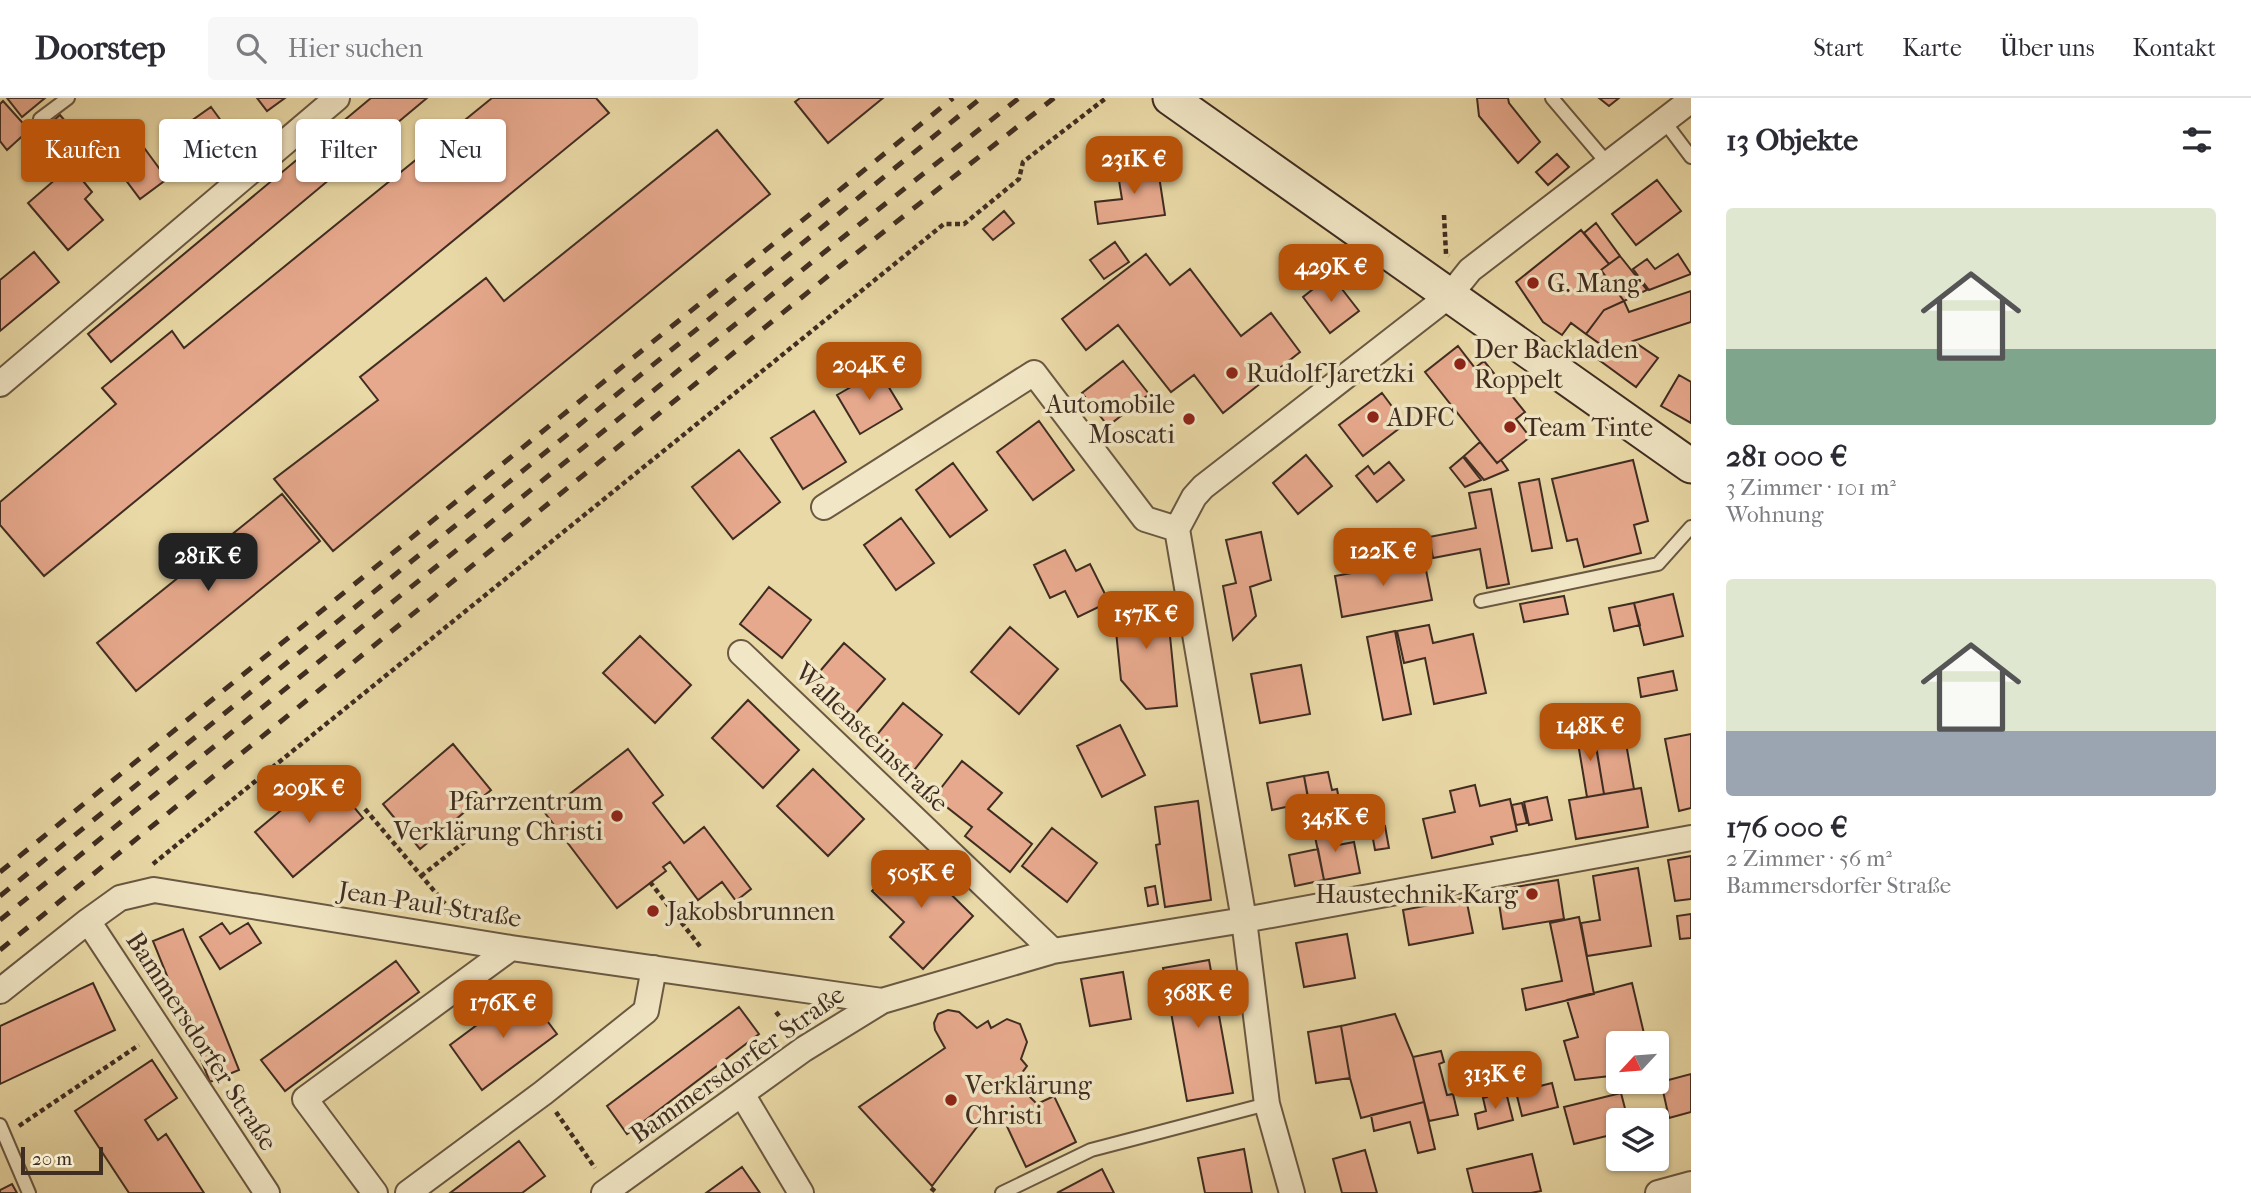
<!DOCTYPE html>
<html lang="de">
<meta charset="utf-8">
<style>
body{margin:0;font-family:"IM FELL French Canon",serif;background:#f7f7f7;color:#2b2b33;height:100vh;display:flex;flex-direction:column;font-size:26px;white-space:nowrap}
*{box-sizing:border-box;margin:0}
p{font-size:23px;color:#7c7c81}
.icon{flex:none;width:38px;height:38px;fill:none;stroke:currentColor;stroke-width:2;stroke-linecap:round;stroke-linejoin:round}
.map{position:relative;flex:1;overflow:hidden}
.details{display:flex;flex-direction:column;background:#fff;width:560px}
.details>*{flex:none}
.banner{position:absolute;left:21px;top:21px;width:665px;height:63px;display:flex;gap:14px}
.needle{width:46px;rotate:244deg}
.controls{position:absolute;left:1606px;top:933px;display:grid;gap:14px}
.controls a{display:grid;place-items:center;width:63px;height:63px;border-radius:7px;background:#fff;box-shadow:0 2px 5px #0004;font-size:35px}
.scale{position:absolute;left:21px;bottom:18px;width:82px;box-sizing:border-box;padding-left:7px;border:4px solid #402d21;border-top:0;font-size:19px;line-height:24px;white-space:nowrap;color:#402d21;-webkit-text-stroke:5px #f1e6c5;paint-order:stroke}
.price{position:absolute;translate:-50% -60px;padding:0 16px;border-radius:14px;background:#b45309;color:#fff;font-size:23px;line-height:46px;filter:drop-shadow(0 2px 4px #0008)}
.price::after{content:'';position:absolute;left:50%;top:42px;width:21px;height:16px;margin-left:-10px;background:inherit;clip-path:polygon(0 0,100% 0,50% 100%)}
.price.selected{background:#222;color:#fff}
ul{padding:0;list-style:none}
li{display:grid;align-content:center;gap:14px;height:371px;padding:0 35px}
li span{display:grid;place-items:center;height:217px;border-radius:7px;color:#555}
li>.icon{margin-inline-start:auto}
span .icon{width:126px;height:126px;fill:#fffc;stroke-width:1}
li b{font-size:30px}
h2{display:flex;justify-content:space-between;align-items:center;height:84px;padding:0 35px;font-size:30px}
.chip{padding:0 24px;border-radius:7px;background:#fff;box-shadow:0 2px 5px #0004;font-size:24px;line-height:63px}
.chip.selected{background:#b45309;color:#fff}
header{display:flex;align-items:center;gap:42px;box-sizing:border-box;height:98px;padding:0 35px;background:#fff;border-bottom:2px solid #e1e1e2}
header strong{font-size:33px}
nav{display:flex;gap:38px;margin-inline-start:auto;font-size:24px}
.search{width:490px;height:63px;background:#f7f7f7;display:flex;align-items:center;gap:18px;box-sizing:border-box;padding:0 24px;border-radius:7px;color:#7c7c81;font-size:26px}
main{display:flex;flex:1;min-height:0}
.map>svg:first-child{display:block}
.building{fill:#e7a98d;stroke:#402d21;stroke-width:2}
.lines{fill:none;stroke-linecap:round;stroke-linejoin:round}
.lane-casing{stroke:#6a5842;stroke-width:16}
.street-casing{stroke:#6a5842;stroke-width:28}
.secondary-casing{stroke:#402d21;stroke-width:37}
.path{stroke:#402d21;stroke-width:4.5;stroke-dasharray:5 3.5;stroke-linecap:butt}
.lane{stroke:#f1e6c5;stroke-width:12}
.street{stroke:#f1e6c5;stroke-width:24}
.secondary{stroke:#f1e6c5;stroke-width:33}
.rail{stroke:#402d21;stroke-width:5;stroke-dasharray:12 12;stroke-linecap:butt}
.poi-dot{fill:#8f2418;stroke:#f1e6c5;stroke-width:2.5}
.labels{text-anchor:middle;stroke-width:7;stroke-linejoin:round;paint-order:stroke}
.poi-label{font-size:26px;fill:#402d21;stroke:#f1e6c5;text-anchor:start}
.street-label{font-size:26px;fill:#402d21;stroke:#f1e6c5}
</style>
<header>
<strong>Doorstep</strong>
<div class="search"><svg class="icon" aria-label="search" viewBox="0 0 24 24"><circle cx="10" cy="10" r="6"/><path d="M15 15l6 6"/></svg>Hier suchen</div>
<nav><a>Start</a><a>Karte</a><a>Über uns</a><a>Kontakt</a></nav>
</header>
<main>
<div class="map">
<svg width="1691" height="1095" viewBox="0 0 1691 1095">
<rect width="100%" height="100%" fill="#e9d9a6"/>
<filter id="stains"><feTurbulence type="fractalNoise" baseFrequency=".00286" numOctaves="4"/><feColorMatrix values="0 0 0 0 .2 0 0 0 0 .09 0 0 0 0 .02 0 0 0 .5 -.17"/></filter>
<radialGradient id="worn" r=".72"><stop offset=".6" stop-color="#630" stop-opacity="0"/><stop offset="1" stop-color="#630" stop-opacity=".3"/></radialGradient>
<path class="building" d="M 7,0 L 45,0 L 22,19 Z
M 257,0 L 285,0 L 267,13 Z
M 371,0 L 427,0 L 111,264 L 88,236 Z
M 492,0 L 596,0 L 609,15 L 44,478 L 0,427 L 0,404 L 116,306 L 102,290 L 172,233 L 184,250 Z
M 800,0 L 883,0 L 828,45 L 795,4 Z
M 1477,0 L 1508,0 L 1509,5 L 1540,44 L 1518,65 L 1479,18 Z
M 1599,0 L 1619,0 L 1609,8 Z
M 3,3 L 29,32 L 7,52 L 0,43 L 0,6 Z
M 211,9 L 238,46 L 211,66 L 184,28 Z
M 60,17 L 76,36 L 56,53 L 40,34 Z
M 717,32 L 770,96 L 333,453 L 274,381 L 378,302 L 360,279 L 486,180 L 504,203 Z
M 134,36 L 167,81 L 140,101 L 107,57 Z
M 1557,56 L 1569,69 L 1548,87 L 1536,74 Z
M 1157,65 L 1165,117 L 1098,126 L 1095,104 L 1122,101 L 1117,70 Z
M 71,68 L 92,94 L 85,101 L 103,122 L 68,152 L 28,105 Z
M 1657,82 L 1681,113 L 1636,147 L 1612,116 Z
M 1004,113 L 1014,125 L 993,142 L 983,131 Z
M 1596,125 L 1620,158 L 1609,166 L 1584,135 Z
M 1581,132 L 1609,166 L 1601,172 L 1624,203 L 1604,212 L 1586,236 L 1571,225 L 1562,237 L 1543,224 L 1516,184 Z
M 1115,144 L 1129,164 L 1104,181 L 1090,162 Z
M 34,154 L 59,184 L 0,233 L 0,182 Z
M 1146,156 L 1170,187 L 1190,171 L 1241,238 L 1271,215 L 1300,254 L 1223,315 L 1194,277 L 1171,294 L 1118,227 L 1086,252 L 1062,221 Z
M 1678,156 L 1691,176 L 1649,192 L 1633,171 L 1647,161 L 1655,171 Z
M 1620,158 L 1647,192 L 1624,203 L 1601,172 Z
M 1331,177 L 1359,213 L 1330,235 L 1303,199 Z
M 1691,193 L 1691,224 L 1633,243 L 1658,260 L 1636,289 L 1599,262 L 1607,251 L 1586,236 L 1604,212 L 1624,203 L 1629,214 Z
M 1458,248 L 1475,270 L 1484,263 L 1525,314 L 1516,321 L 1530,339 L 1497,365 L 1425,274 Z
M 1123,263 L 1149,296 L 1108,328 L 1082,295 Z
M 879,273 L 902,311 L 860,336 L 837,297 Z
M 1679,277 L 1691,284 L 1691,325 L 1661,308 Z
M 1382,295 L 1405,326 L 1363,358 L 1339,327 Z
M 814,313 L 846,364 L 803,391 L 771,340 Z
M 1039,323 L 1074,372 L 1033,402 L 997,354 Z
M 1480,344 L 1497,365 L 1501,362 L 1508,372 L 1484,382 L 1464,358 Z
M 739,352 L 780,404 L 733,441 L 692,389 Z
M 1306,357 L 1332,388 L 1298,416 L 1273,385 Z
M 1463,359 L 1481,382 L 1465,389 L 1450,370 Z
M 1633,362 L 1648,423 L 1634,427 L 1641,455 L 1584,469 L 1577,441 L 1567,443 L 1552,381 Z
M 1389,364 L 1404,382 L 1377,404 L 1356,378 L 1368,368 L 1374,376 Z
M 953,365 L 987,412 L 950,439 L 916,392 Z
M 1539,381 L 1552,450 L 1532,453 L 1519,385 Z
M 1491,391 L 1509,486 L 1487,490 L 1480,451 L 1433,460 L 1429,439 L 1476,430 L 1469,395 Z
M 282,396 L 320,443 L 136,593 L 97,545 Z
M 901,420 L 934,465 L 896,492 L 864,447 Z
M 1261,434 L 1271,482 L 1250,489 L 1256,518 L 1233,542 L 1223,488 L 1236,485 L 1226,442 Z
M 1065,452 L 1076,473 L 1090,466 L 1109,504 L 1078,519 L 1065,493 L 1050,500 L 1034,467 Z
M 1424,462 L 1432,502 L 1342,519 L 1335,478 Z
M 769,489 L 811,522 L 782,560 L 740,526 Z
M 1673,496 L 1683,538 L 1644,547 L 1634,505 Z
M 1166,498 L 1177,608 L 1146,611 L 1121,582 L 1113,504 Z
M 1564,498 L 1568,516 L 1524,524 L 1520,506 Z
M 1634,505 L 1640,527 L 1614,533 L 1609,510 Z
M 1429,527 L 1433,545 L 1473,536 L 1486,595 L 1434,606 L 1425,560 L 1404,565 L 1397,533 Z
M 1010,529 L 1058,571 L 1019,616 L 971,574 Z
M 1395,533 L 1411,616 L 1383,622 L 1367,539 Z
M 640,538 L 691,587 L 655,625 L 603,575 Z
M 844,545 L 885,581 L 850,622 L 809,586 Z
M 1301,567 L 1310,616 L 1260,625 L 1251,576 Z
M 1673,573 L 1677,592 L 1641,599 L 1638,580 Z
M 748,602 L 799,652 L 763,690 L 712,640 Z
M 903,605 L 942,637 L 911,676 L 871,644 Z
M 1609,614 L 1612,630 L 1623,628 L 1634,691 L 1604,696 L 1591,617 Z
M 1120,627 L 1145,677 L 1102,699 L 1077,648 Z
M 1593,631 L 1604,696 L 1587,699 L 1576,633 Z
M 1691,636 L 1691,710 L 1679,713 L 1665,641 Z
M 453,646 L 491,692 L 420,751 L 383,706 Z
M 628,651 L 663,697 L 653,705 L 684,745 L 704,729 L 751,791 L 736,803 L 722,784 L 698,802 L 670,764 L 663,769 L 666,773 L 617,810 L 545,715 Z
M 962,663 L 1002,695 L 988,711 L 1032,746 L 1010,774 L 965,738 L 972,729 L 934,699 Z
M 813,671 L 864,721 L 828,758 L 777,708 Z
M 1328,674 L 1332,692 L 1337,691 L 1343,723 L 1313,729 L 1304,678 Z
M 326,675 L 363,720 L 293,779 L 255,734 Z
M 1304,678 L 1309,704 L 1272,712 L 1267,685 Z
M 1475,687 L 1480,708 L 1510,701 L 1517,733 L 1491,739 L 1493,746 L 1432,760 L 1423,721 L 1455,714 L 1450,693 Z
M 1641,690 L 1648,729 L 1576,741 L 1569,702 Z
M 1547,699 L 1552,722 L 1529,727 L 1524,704 Z
M 1198,703 L 1211,802 L 1165,809 L 1156,747 L 1160,746 L 1155,709 Z
M 1522,705 L 1527,725 L 1516,727 L 1512,707 Z
M 1334,724 L 1338,747 L 1354,744 L 1360,775 L 1324,782 L 1313,729 Z
M 1385,728 L 1389,750 L 1375,752 L 1371,730 Z
M 1052,730 L 1097,765 L 1067,804 L 1022,768 Z
M 1318,751 L 1324,782 L 1295,788 L 1289,757 Z
M 909,755 L 973,818 L 923,871 L 890,839 L 904,824 L 872,793 Z
M 1691,758 L 1691,801 L 1675,803 L 1668,762 Z
M 1638,770 L 1651,848 L 1587,858 L 1581,825 L 1600,822 L 1593,778 Z
M 1558,782 L 1564,821 L 1503,831 L 1497,792 Z
M 1155,788 L 1158,806 L 1148,808 L 1145,790 Z
M 1466,800 L 1473,835 L 1409,847 L 1403,812 Z
M 1691,816 L 1691,840 L 1680,841 L 1677,818 Z
M 1579,819 L 1594,896 L 1526,912 L 1522,891 L 1562,883 L 1550,825 Z
M 222,825 L 230,836 L 248,825 L 261,845 L 220,871 L 200,839 Z
M 183,831 L 239,972 L 210,984 L 153,843 Z
M 1347,836 L 1355,880 L 1304,889 L 1296,845 Z
M 1209,862 L 1233,995 L 1187,1003 L 1163,870 Z
M 396,863 L 419,894 L 285,993 L 261,962 Z
M 1123,874 L 1131,921 L 1090,928 L 1081,881 Z
M 93,885 L 115,932 L 0,986 L 0,928 Z
M 1632,885 L 1646,944 L 1659,941 L 1664,964 L 1657,966 L 1657,945 L 1619,945 L 1619,977 L 1575,982 L 1564,943 L 1578,939 L 1567,902 Z
M 524,892 L 557,936 L 482,992 L 450,947 Z
M 739,909 L 759,936 L 627,1036 L 607,1008 Z
M 948,912 L 959,914 L 977,930 L 988,923 L 991,930 L 1007,921 L 1020,926 L 1027,944 L 1021,961 L 1027,968 L 1015,984 L 1037,1006 L 1054,998 L 1076,1044 L 1026,1069 L 1005,1024 L 990,1012 L 932,1088 L 859,1009 L 945,950 L 935,932 L 934,925 L 938,916 Z
M 1395,916 L 1413,959 L 1424,1004 L 1361,1020 L 1350,980 L 1341,928 Z
M 1341,928 L 1350,980 L 1316,985 L 1308,934 Z
M 1441,953 L 1444,964 L 1439,966 L 1447,997 L 1453,996 L 1458,1017 L 1429,1023 L 1413,959 Z
M 152,962 L 177,1000 L 145,1022 L 158,1042 L 166,1036 L 204,1095 L 129,1095 L 75,1013 Z
M 1691,976 L 1691,1014 L 1669,1020 L 1661,984 Z
M 1552,985 L 1558,1009 L 1522,1018 L 1516,994 Z
M 1506,994 L 1513,1022 L 1478,1031 L 1475,1016 L 1486,1013 L 1483,1000 Z
M 1621,995 L 1628,1022 L 1619,1022 L 1619,1035 L 1574,1046 L 1564,1009 Z
M 1424,1004 L 1435,1051 L 1418,1055 L 1410,1024 L 1374,1033 L 1371,1017 Z
M 519,1043 L 545,1078 L 522,1095 L 450,1095 Z
M 1244,1051 L 1252,1095 L 1205,1095 L 1198,1060 Z
M 1365,1052 L 1377,1095 L 1342,1095 L 1333,1061 Z
M 1532,1056 L 1541,1093 L 1531,1095 L 1473,1095 L 1467,1071 Z
M 742,1069 L 760,1095 L 706,1095 Z
M 1102,1071 L 1114,1095 L 1057,1095 Z
M 12,1086 L 17,1095 L 0,1095 L 0,1092 Z"/>
<g class="lines">
<defs>
<path id="lane" d="M 1552,0 L 1608,66
M 40,21 L 68,0
M 1664,23 L 1691,59
M 1481,503 L 1658,466 L 1691,429
M 0,1027 L 29,1095
M 1002,1095 L 1091,1052 L 1267,1006"/>
<path id="street" d="M 0,286 L 337,0
M 824,409 L 1034,275 L 1145,421 L 1177,431
M 741,555 L 1053,853
M 88,823 L 267,1095
M 0,893 L 88,823 L 120,800 L 154,792 L 511,850 L 882,903
M 742,996 L 801,1095
M 375,1095 L 305,1001 L 511,850
M 408,1095 L 543,995 L 646,913 L 654,870
M 604,1095 L 804,951 L 882,903 L 1053,853 L 1244,822 L 1691,740
M 1292,1095 L 1267,1006 L 1244,822 L 1177,431 L 1194,399 L 1203,389 L 1450,197 L 1470,172 L 1691,2
M 1658,1095 L 1691,1086"/>
<path id="secondary" d="M 1170,0 L 1691,368"/>
</defs>
<use href="#lane" class="lane-casing"/>
<use href="#street" class="street-casing"/>
<use href="#secondary" class="secondary-casing"/>
<path class="path" d="M 1444,117 L 1446,156 L 1449,158
M 365,711 L 452,814
M 153,766 L 944,126 L 964,126 L 1019,81 L 1023,64 L 1106,0
M 421,778 L 486,727 L 494,738
M 650,784 L 702,851
M 776,914 L 790,932
M 556,1014 L 595,1070
M 19,1028 L 139,947
M 931,1090 L 937,1095"/>
<use href="#lane" class="lane"/>
<use href="#street" class="street"/>
<use href="#secondary" class="secondary"/>
<path class="rail" d="M 0,774 L 953,0
M 0,798 L 981,0
M 0,822 L 827,152 L 1019,0
M 0,852 L 839,169 L 1054,0"/>
</g>
<g class="poi-dot">
<circle cx="1533" cy="185" r="7"/>
<circle cx="1460" cy="266" r="7"/>
<circle cx="1232" cy="275" r="7"/>
<circle cx="1373" cy="319" r="7"/>
<circle cx="1189" cy="321" r="7"/>
<circle cx="1510" cy="329" r="7"/>
<circle cx="617" cy="718" r="7"/>
<circle cx="1532" cy="796" r="7"/>
<circle cx="653" cy="813" r="7"/>
<circle cx="951" cy="1002" r="7"/>
</g>
<g class="labels">
<g class="poi-label">
<text x="1547" y="194">G. Mang</text>
<text x="1474" y="260">Der Backladen<tspan x="1474" dy="30">Roppelt</tspan></text>
<text x="1246" y="284">Rudolf Jaretzki</text>
<text x="1175" y="315" text-anchor="end">Automobile<tspan x="1175" dy="30">Moscati</tspan></text>
<text x="1387" y="328">ADFC</text>
<text x="1524" y="338">Team Tinte</text>
<text x="603" y="712" text-anchor="end">Pfarrzentrum<tspan x="603" dy="30">Verklärung Christi</tspan></text>
<text x="1518" y="805" text-anchor="end">Haustechnik Karg</text>
<text x="667" y="822">Jakobsbrunnen</text>
<text x="965" y="996">Verklärung<tspan x="965" dy="30">Christi</tspan></text>
</g>
<g class="street-label">
<text transform="translate(872 639) rotate(44)" y="9">Wallensteinstraße</text>
<text transform="translate(430 806) rotate(9)" y="9">Jean-Paul-Straße</text>
<text transform="translate(202 943) rotate(57)" y="9">Bammersdorfer Straße</text>
<text transform="translate(737 966) rotate(-35)" y="9">Bammersdorfer Straße</text>
</g>
</g>
<rect width="100%" height="100%" filter="url(#stains)"/>
<rect width="100%" height="100%" fill="url(#worn)"/>
</svg>
<div class="controls">
<a><svg class="needle" viewBox="-14 -14 28 28"><path d="M0-13l5 13h-10z" fill="#e53935"/><path d="M0 13l5-13h-10z" fill="#7c7c81"/></svg></a>
<a><svg class="icon" aria-label="layers" viewBox="0 0 24 24"><path d="M12 4l9 5-9 5-9-5zM3 14l9 5 9-5"/></svg></a>
</div>
<div class="scale">20 m</div>
<b class="price" style="left:1134px;top:98px">231K €</b>
<b class="price" style="left:1331px;top:206px">429K €</b>
<b class="price" style="left:869px;top:304px">204K €</b>
<b class="price" style="left:1383px;top:490px">122K €</b>
<b class="price selected" style="left:208px;top:495px">281K €</b>
<b class="price" style="left:1146px;top:553px">157K €</b>
<b class="price" style="left:1590px;top:665px">148K €</b>
<b class="price" style="left:309px;top:727px">209K €</b>
<b class="price" style="left:1335px;top:756px">345K €</b>
<b class="price" style="left:921px;top:812px">505K €</b>
<b class="price" style="left:1198px;top:932px">368K €</b>
<b class="price" style="left:503px;top:942px">176K €</b>
<b class="price" style="left:1495px;top:1013px">313K €</b>
<div class="banner">
<a class="chip selected">Kaufen</a>
<a class="chip">Mieten</a>
<a class="chip">Filter</a>
<a class="chip">Neu</a>
</div>
</div>
<section class="details">
<h2>13 Objekte<svg class="icon" aria-label="filters" viewBox="0 0 24 24"><path d="M4 7h16M4 17h16"/><circle cx="9" cy="7" r="2"/><circle cx="15" cy="17" r="2"/></svg></h2>
<ul>
<li><span style="background:linear-gradient(#dfe7d0 65%,#7fa58c 0)"><svg class="icon" aria-label="home" viewBox="0 0 24 24"><path d="M3 11l9-7 9 7M6 9v11h12V9"/></svg></span><div><b>281 000 €</b><p>3 Zimmer · 101 m²</p><p>Wohnung</p></div></li>
<li><span style="background:linear-gradient(#dfe7d0 70%,#9aa5b1 0)"><svg class="icon" aria-label="home" viewBox="0 0 24 24"><path d="M3 11l9-7 9 7M6 9v11h12V9"/></svg></span><div><b>176 000 €</b><p>2 Zimmer · 56 m²</p><p>Bammersdorfer Straße</p></div></li>
</ul>
</section>
</main>
